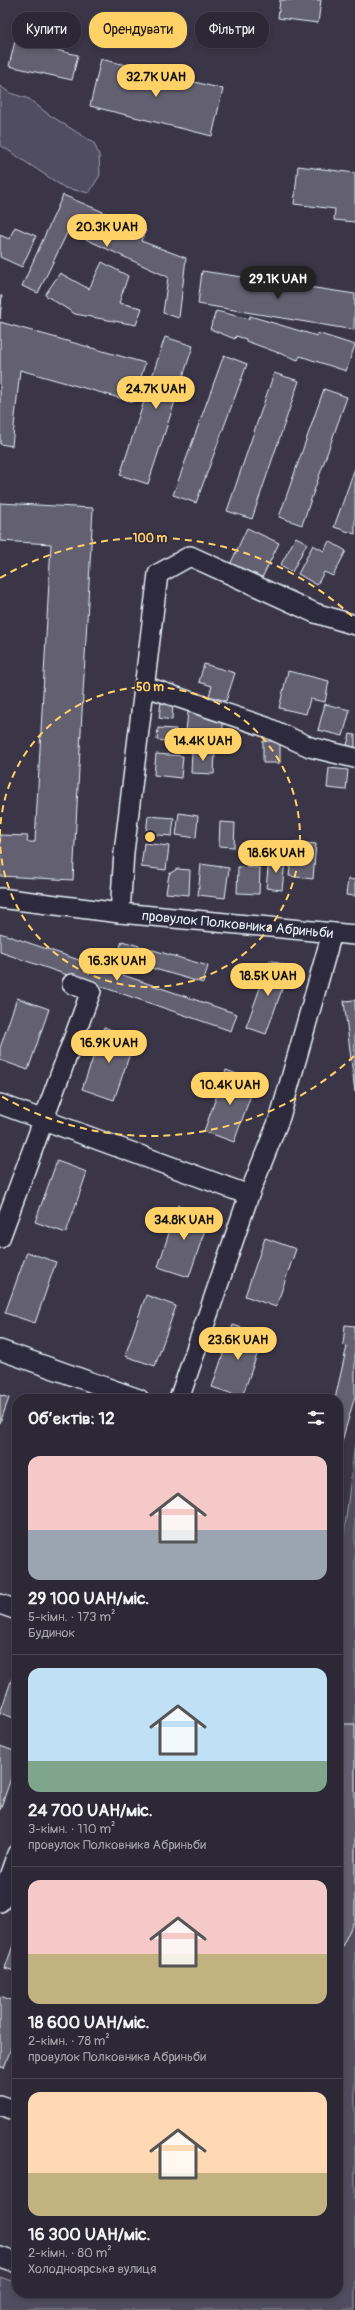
<!DOCTYPE html>
<html lang="uk">
<meta charset="utf-8">
<style>
body{margin:0;font-family:Pangolin,sans-serif;background:#383442;color:#f1f3f6;height:100vh;display:flex;flex-direction:column;font-size:15px;white-space:nowrap}
*{box-sizing:border-box;margin:0}
p{font-size:13px;color:#a6a6ad}
.icon{flex:none;width:22px;height:22px;fill:none;stroke:currentColor;stroke-width:2;stroke-linecap:round;stroke-linejoin:round}
.map{position:relative;flex:1;overflow:hidden}
.sheet{position:absolute;left:12px;top:1394px;width:331px;height:904px;display:flex;flex-direction:column;background:#2c2836;border-radius:16px;box-shadow:0 2px 6px #0003,0 0 0 1px #484451}
.sheet>*{flex:none}
.banner{position:absolute;left:12px;top:12px;width:331px;height:36px;display:flex;gap:8px}
.price{position:absolute;translate:-50% -34px;padding:0 9px;border-radius:14px;background:#ffd166;color:#111;font-size:13px;line-height:26px;filter:drop-shadow(0 1px 2px #0008)}
.price::after{content:'';position:absolute;left:50%;top:24px;width:12px;height:9px;margin-left:-6px;background:inherit;clip-path:polygon(0 0,100% 0,50% 100%)}
.price.selected{background:#222;color:#fff}
ul{padding:0;list-style:none}
li{display:grid;align-content:center;gap:8px;height:212px;padding:0 16px}
li+li{border-top:1px solid #484451}
li span{display:grid;place-items:center;height:124px;border-radius:12px;color:#555}
li>.icon{margin-inline-start:auto}
span .icon{width:72px;height:72px;fill:#fffc;stroke-width:1}
li b{font-size:17px}
h2{display:flex;justify-content:space-between;align-items:center;height:48px;padding:0 16px;font-size:17px}
.chip{padding:0 14px;border-radius:16px;background:#2c2836;box-shadow:0 2px 6px #0003,0 0 0 1px #484451;font-size:14px;line-height:36px}
.chip.selected{background:#ffd166;color:#111}
.map>svg:first-child{display:block}
.green{fill:#504e5f;stroke:#9ca0ac}
.building{fill:#636171;stroke:#e8f1f8}
.lines{fill:none;stroke-linecap:round;stroke-linejoin:round}
.minor-casing{stroke:#e8f1f8;stroke-width:22}
.minor{stroke:#2f2a3d;stroke-width:19}
.ring{fill:none;stroke:#ffd166;stroke-width:2;stroke-dasharray:7 5}
.labels{text-anchor:middle;stroke-width:3.5;stroke-linejoin:round;paint-order:stroke}
.street-label{font-size:14px;fill:#e8f1f8;stroke:#2f2a3d}
.centre{fill:#ffd166;stroke:#2f2a3d;stroke-width:2}
.ring-label{font-size:12px;text-anchor:middle;font-weight:bold;fill:#ffd166;stroke:#2f2a3d;stroke-width:3.5;stroke-linejoin:round;paint-order:stroke}
</style>
<div class="map">
<svg width="355" height="2310" viewBox="0 0 355 2310">
<rect width="100%" height="100%" fill="#3a3648"/>
<filter id="ink" filterUnits="userSpaceOnUse"><feTurbulence type="fractalNoise" baseFrequency=".025" numOctaves="2"/><feDisplacementMap in="SourceGraphic" scale="8" xChannelSelector="R" yChannelSelector="G"/><feConvolveMatrix kernelMatrix="1 2 1 2 8 2 1 2 1" color-interpolation-filters="sRGB"/></filter>
<g filter="url(#ink)">
<path class="green" d="M 0,86 L 10,93 L 29,99 L 48,114 L 94,143 L 99,155 L 100,175 L 89,193 L 65,188 L 0,145 Z
M 355,1443 L 355,2310 L 0,2310 L 0,2277 L 17,2283 L 17,2293 L 338,2293 L 338,1585 Z"/>
<path class="building" d="M 280,0 L 321,0 L 318,23 L 278,18 Z
M 15,41 L 78,55 L 72,80 L 9,66 Z
M 101,59 L 223,89 L 212,136 L 90,106 Z
M 298,166 L 355,173 L 355,222 L 334,220 L 335,209 L 294,204 Z
M 63,195 L 146,230 L 141,241 L 186,258 L 179,318 L 163,313 L 168,277 L 68,231 L 38,293 L 22,286 Z
M 15,227 L 36,236 L 22,267 L 0,257 L 0,235 L 9,239 Z
M 102,262 L 128,276 L 119,303 L 142,308 L 136,325 L 75,314 L 45,295 L 60,273 L 89,289 Z
M 202,271 L 355,294 L 354,330 L 198,304 Z
M 0,296 L 2,296 L 0,319 Z
M 216,311 L 249,319 L 250,316 L 317,336 L 317,333 L 355,345 L 346,371 L 300,356 L 298,360 L 246,341 L 246,339 L 236,336 L 235,339 L 210,329 Z
M 0,322 L 145,363 L 134,402 L 20,370 L 12,446 L 0,444 Z
M 165,337 L 193,346 L 148,484 L 120,475 Z
M 224,355 L 247,364 L 196,503 L 173,495 Z
M 274,373 L 299,381 L 252,519 L 227,511 Z
M 324,389 L 347,397 L 302,525 L 279,517 Z
M 355,468 L 355,534 L 334,527 Z
M 0,503 L 93,508 L 73,880 L 0,876 L 0,835 L 28,836 L 27,842 L 35,842 L 51,544 L 0,541 Z
M 247,528 L 279,543 L 260,582 L 229,567 Z
M 296,537 L 307,543 L 292,572 L 280,566 Z
M 329,541 L 346,551 L 333,576 L 324,572 L 317,585 L 298,574 L 313,545 L 324,551 Z
M 204,664 L 235,673 L 226,701 L 209,696 L 212,686 L 199,682 Z
M 288,671 L 329,681 L 325,702 L 310,699 L 306,714 L 279,708 Z
M 161,701 L 173,702 L 172,720 L 159,718 Z
M 325,704 L 350,710 L 343,736 L 318,730 Z
M 188,712 L 224,716 L 221,745 L 185,741 Z
M 158,728 L 176,729 L 175,742 L 157,740 Z
M 350,734 L 355,735 L 355,752 L 346,749 Z
M 263,741 L 280,741 L 280,763 L 263,763 Z
M 192,751 L 215,752 L 214,774 L 191,773 Z
M 156,754 L 183,756 L 181,778 L 154,775 Z
M 329,768 L 348,770 L 346,790 L 327,788 Z
M 179,813 L 198,816 L 196,838 L 176,835 Z
M 148,816 L 174,818 L 172,836 L 146,834 Z
M 220,822 L 235,823 L 234,847 L 219,846 Z
M 273,842 L 288,843 L 287,858 L 272,857 Z
M 293,842 L 316,844 L 313,879 L 289,876 Z
M 144,843 L 169,846 L 166,870 L 141,867 Z
M 269,859 L 285,861 L 282,890 L 266,888 Z
M 201,864 L 229,868 L 225,898 L 198,895 Z
M 238,867 L 260,868 L 259,894 L 237,893 Z
M 177,869 L 190,870 L 189,895 L 166,893 L 169,874 Z
M 348,879 L 355,880 L 355,896 L 346,895 Z
M 0,933 L 237,1014 L 231,1031 L 0,952 Z
M 122,941 L 208,966 L 203,983 L 117,958 Z
M 270,960 L 290,967 L 266,1034 L 246,1027 Z
M 17,998 L 49,1009 L 28,1070 L 0,1060 L 0,1048 Z
M 355,1000 L 355,1092 L 344,1001 Z
M 104,1027 L 135,1039 L 114,1100 L 82,1089 Z
M 226,1070 L 256,1081 L 234,1142 L 204,1131 Z
M 57,1161 L 87,1172 L 66,1233 L 35,1222 Z
M 178,1205 L 210,1215 L 189,1277 L 158,1267 Z
M 265,1238 L 296,1249 L 276,1307 L 245,1296 Z
M 27,1252 L 56,1262 L 35,1323 L 5,1313 Z
M 146,1295 L 176,1306 L 155,1366 L 125,1356 Z
M 233,1325 L 264,1335 L 242,1397 L 212,1387 Z
M 345,1325 L 355,1326 L 355,1396 L 338,1455 L 338,1399 L 335,1399 L 347,1346 L 343,1345 Z
M 0,1395 L 9,1398 L 0,1423 Z
M 17,1664 L 17,1719 L 0,1713 Z
M 338,1724 L 355,1724 L 355,1919 L 338,1955 L 338,1871 L 341,1863 Z
M 0,1746 L 17,1752 L 17,1761 L 0,1810 Z
M 17,1934 L 17,1972 L 5,1968 Z
M 0,1996 L 17,2002 L 17,2031 L 4,2068 L 0,2066 Z"/>
<g class="lines">
<defs>
<g id="minor">
<path d="M 144,686 L 266,727 L 310,747 L 355,758"/>
<path id="s1" d="M 0,898 L 120,913 L 355,935"/>
<path d="M 120,913 L 124,852 L 158,574 L 190,556 L 315,613 L 355,625"/>
<path d="M 0,1104 L 249,1195"/>
<path d="M 0,1238 L 91,991 L 72,984"/>
<path d="M 0,1350 L 139,1399"/>
<path d="M 179,1399 L 249,1195 L 280,1117 L 332,933"/>
<path d="M 0,1604 L 17,1610"/>
<path d="M 0,1902 L 17,1854"/>
<path d="M 0,2105 L 17,2111"/>
<path d="M 0,2257 L 17,2263"/>
</g>
</defs>
<use href="#minor" class="minor-casing"/>
<use href="#minor" class="minor"/>
</g>
</g>
<g class="ring">
<path d="M0 836A150 150 0 1 1 0 838"/>
<path d="M354 1056A299 299 0 0 1 1 1096M0 578A299 299 0 0 1 354 618"/>
</g>
<g class="labels">
<g class="street-label">
<text dy="5" stroke="none"><textPath href="#s1" startOffset="239">провулок Полковника Абриньби</textPath></text>
</g>
</g>
<circle cx="150" cy="837" r="6" class="centre"/>
<g class="ring-label">
<text x="150" y="542">100 m</text>
<text x="150" y="691">50 m</text>
</g>
</svg>
<b class="price" style="left:156px;top:98px">32.7K UAH</b>
<b class="price" style="left:107px;top:248px">20.3K UAH</b>
<b class="price selected" style="left:278px;top:300px">29.1K UAH</b>
<b class="price" style="left:156px;top:410px">24.7K UAH</b>
<b class="price" style="left:203px;top:762px">14.4K UAH</b>
<b class="price" style="left:276px;top:874px">18.6K UAH</b>
<b class="price" style="left:117px;top:982px">16.3K UAH</b>
<b class="price" style="left:268px;top:997px">18.5K UAH</b>
<b class="price" style="left:109px;top:1064px">16.9K UAH</b>
<b class="price" style="left:230px;top:1106px">10.4K UAH</b>
<b class="price" style="left:184px;top:1241px">34.8K UAH</b>
<b class="price" style="left:238px;top:1361px">23.6K UAH</b>
<div class="banner">
<a class="chip">Купити</a>
<a class="chip selected">Орендувати</a>
<a class="chip">Фільтри</a>
</div>
<section class="sheet">
<h2>Об’єктів: 12<svg class="icon" aria-label="filters" viewBox="0 0 24 24"><path d="M4 7h16M4 17h16"/><circle cx="9" cy="7" r="2"/><circle cx="15" cy="17" r="2"/></svg></h2>
<ul>
<li><span style="background:linear-gradient(#f6c9c9 60%,#9aa5b1 0)"><svg class="icon" aria-label="home" viewBox="0 0 24 24"><path d="M3 11l9-7 9 7M6 9v11h12V9"/></svg></span><div><b>29 100 UAH/міс.</b><p>5-кімн. · 173 m²</p><p>Будинок</p></div></li>
<li><span style="background:linear-gradient(#bfe0f5 75%,#7fa58c 0)"><svg class="icon" aria-label="home" viewBox="0 0 24 24"><path d="M3 11l9-7 9 7M6 9v11h12V9"/></svg></span><div><b>24 700 UAH/міс.</b><p>3-кімн. · 110 m²</p><p>провулок Полковника Абриньби</p></div></li>
<li><span style="background:linear-gradient(#f6c9c9 60%,#c2b280 0)"><svg class="icon" aria-label="home" viewBox="0 0 24 24"><path d="M3 11l9-7 9 7M6 9v11h12V9"/></svg></span><div><b>18 600 UAH/міс.</b><p>2-кімн. · 78 m²</p><p>провулок Полковника Абриньби</p></div></li>
<li><span style="background:linear-gradient(#ffd9b3 65%,#c2b280 0)"><svg class="icon" aria-label="home" viewBox="0 0 24 24"><path d="M3 11l9-7 9 7M6 9v11h12V9"/></svg></span><div><b>16 300 UAH/міс.</b><p>2-кімн. · 80 m²</p><p>Холодноярська вулиця</p></div></li>
</ul>
</section>
</div>
